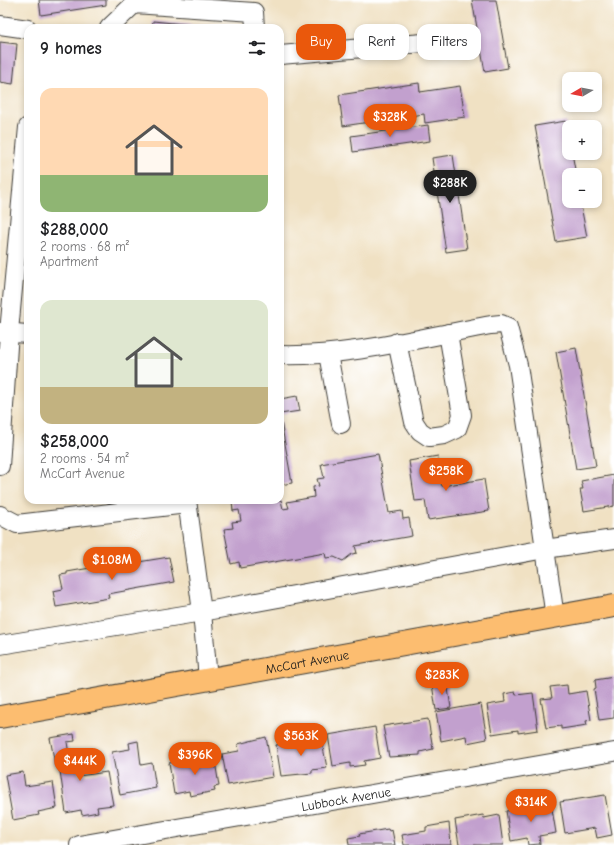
<!DOCTYPE html>
<meta charset="utf-8">
<style>
body{margin:0;font-family:"Comic Neue",sans-serif;background:#f6f6f6;color:#202124;height:100vh;display:flex;flex-direction:column;font-size:15px;white-space:nowrap}
*{box-sizing:border-box;margin:0}
p{font-size:13px;color:#757577}
.icon{flex:none;width:22px;height:22px;fill:none;stroke:currentColor;stroke-width:2;stroke-linecap:round;stroke-linejoin:round}
.map{position:relative;flex:1;overflow:hidden}
.drawer{position:absolute;left:24px;top:24px;width:260px;height:480px;display:flex;flex-direction:column;background:#fff;border-radius:12px;box-shadow:0 2px 6px #0003}
.drawer>*{flex:none}
.banner{position:absolute;left:296px;top:24px;width:258px;height:36px;display:flex;gap:8px}
.needle{width:26px;rotate:260deg}
.tools{position:absolute;left:562px;top:72px;display:grid;gap:8px}
.tools a{display:grid;place-items:center;width:40px;height:40px;border-radius:8px;background:#fff;box-shadow:0 2px 6px #0003;font-size:20px}
.price{position:absolute;translate:-50% -34px;padding:0 9px;border-radius:14px;background:#ea580c;color:#fff;font-size:13px;line-height:26px;filter:drop-shadow(0 1px 2px #0008)}
.price::after{content:'';position:absolute;left:50%;top:24px;width:12px;height:9px;margin-left:-6px;background:inherit;clip-path:polygon(0 0,100% 0,50% 100%)}
.price.on{background:#222;color:#fff}
ul{padding:0;list-style:none}
li{display:grid;align-content:center;gap:8px;height:212px;padding:0 16px}
li span{display:grid;place-items:center;height:124px;border-radius:12px;color:#555}
li>.icon{margin-inline-start:auto}
span .icon{width:72px;height:72px;fill:#fffc;stroke-width:1}
li b{font-size:17px}
h2{display:flex;justify-content:space-between;align-items:center;height:48px;padding:0 16px;font-size:17px}
.tag{padding:0 14px;border-radius:12px;background:#fff;box-shadow:0 2px 6px #0003;font-size:14px;line-height:36px}
.tag.on{background:#ea580c;color:#fff}
.map>svg:first-child{display:block}
.building{fill:#c2a0ce}
.lines{fill:none;stroke-linecap:round;stroke-linejoin:round}
.minor-casing{stroke:#3c3a35;stroke-width:20}
.major-casing{stroke:#3c3a35;stroke-width:24}
.minor{stroke:#fff;stroke-width:18}
.major{stroke:#fcbd6f;stroke-width:22}
.labels{text-anchor:middle;stroke-width:4;stroke-linejoin:round;paint-order:stroke}
.street-label{font-size:13px;fill:#1c1c1c;stroke:#fff}
</style>
<div class="map">
<svg width="614" height="845" viewBox="0 0 614 845">
<rect width="100%" height="100%" fill="#fff"/>
<filter id="ink" filterUnits="userSpaceOnUse"><feTurbulence type="fractalNoise" baseFrequency=".025" numOctaves="2"/><feDisplacementMap in="SourceGraphic" scale="8" xChannelSelector="R" yChannelSelector="G"/><feConvolveMatrix kernelMatrix="1 2 1 2 8 2 1 2 1" color-interpolation-filters="sRGB"/></filter>
<filter id="wash" filterUnits="userSpaceOnUse"><feTurbulence type="fractalNoise" baseFrequency=".012" numOctaves="4" result="noise"/><feDisplacementMap in="SourceGraphic" scale="16" xChannelSelector="R" yChannelSelector="G"/><feGaussianBlur stdDeviation="0.9" result="paint"/><feColorMatrix in="noise" values="0 0 0 0 0 0 0 0 0 0 0 0 0 0 0 0 0 1.4 0 .05"/><feComposite in="paint" operator="in"/></filter>
<g filter="url(#wash)">
<rect width="100%" height="100%" fill="#f0e1c3"/>
<g id="blocks">
<path class="building" d="M 39,0 L 106,0 L 106,5 L 41,15 Z
M 472,0 L 496,0 L 508,68 L 485,72 Z
M 153,21 L 213,27 L 213,28 L 152,28 Z
M 0,42 L 17,44 L 13,84 L 0,82 Z
M 419,83 L 420,92 L 460,86 L 465,117 L 425,123 L 424,114 L 343,126 L 339,95 Z
M 566,121 L 569,137 L 569,153 L 572,153 L 576,175 L 569,175 L 569,201 L 580,201 L 587,237 L 556,242 L 535,126 Z
M 428,125 L 430,141 L 353,152 L 351,136 Z
M 453,155 L 467,249 L 446,252 L 432,158 Z
M 576,348 L 596,466 L 576,469 L 556,352 Z
M 297,396 L 300,411 L 280,414 L 280,399 Z
M 280,416 L 292,483 L 280,485 Z
M 378,454 L 389,513 L 402,511 L 403,519 L 409,518 L 412,536 L 355,546 L 357,553 L 352,554 L 343,561 L 334,557 L 326,558 L 325,553 L 240,568 L 239,562 L 231,564 L 224,529 L 233,528 L 232,522 L 241,521 L 239,510 L 233,511 L 232,501 L 281,500 L 283,509 L 289,508 L 287,502 L 314,497 L 313,487 L 319,486 L 317,479 L 324,478 L 321,464 Z
M 438,456 L 442,486 L 484,479 L 489,511 L 428,520 L 425,500 L 415,501 L 409,461 Z
M 614,475 L 614,506 L 584,511 L 580,489 L 583,489 L 581,481 Z
M 169,557 L 174,582 L 108,594 L 109,598 L 56,607 L 53,591 L 63,589 L 60,575 L 67,574 L 67,572 L 102,566 L 102,568 Z
M 614,677 L 614,718 L 599,720 L 594,689 L 596,688 L 595,680 Z
M 447,682 L 451,708 L 436,710 L 432,684 Z
M 567,685 L 568,694 L 586,691 L 591,720 L 586,721 L 587,725 L 561,729 L 561,726 L 546,728 L 541,699 L 552,698 L 550,687 Z
M 515,692 L 516,695 L 533,693 L 538,730 L 518,733 L 518,730 L 492,734 L 487,705 L 505,702 L 504,694 Z
M 481,704 L 487,739 L 467,743 L 466,736 L 441,741 L 436,712 Z
M 428,719 L 433,749 L 420,752 L 420,755 L 389,757 L 383,726 Z
M 375,727 L 380,758 L 364,761 L 365,765 L 350,767 L 350,763 L 333,766 L 328,735 Z
M 74,734 L 75,741 L 67,742 L 70,761 L 76,760 L 79,776 L 107,772 L 113,805 L 97,807 L 98,812 L 82,815 L 81,810 L 66,813 L 59,764 L 55,764 L 50,738 Z
M 266,737 L 273,777 L 228,785 L 222,754 L 239,751 L 238,744 Z
M 321,737 L 327,768 L 312,770 L 312,773 L 281,776 L 276,745 Z
M 138,741 L 141,765 L 152,763 L 156,788 L 120,795 L 112,752 L 130,749 L 129,743 Z
M 214,755 L 219,786 L 214,787 L 215,791 L 190,796 L 189,791 L 174,794 L 169,763 Z
M 23,772 L 25,786 L 53,782 L 57,808 L 38,812 L 39,815 L 13,820 L 5,775 Z
M 605,795 L 612,835 L 597,838 L 595,828 L 565,833 L 560,802 Z
M 542,802 L 543,805 L 551,803 L 556,833 L 539,836 L 540,844 L 528,845 L 527,838 L 511,841 L 506,811 L 520,809 L 520,806 Z
M 483,815 L 484,818 L 499,815 L 503,845 L 459,845 L 455,820 Z
M 449,823 L 451,845 L 404,845 L 402,835 L 426,831 L 426,827 Z
M 388,829 L 389,831 L 392,830 L 395,845 L 349,845 L 348,838 L 360,836 L 359,834 Z"/>
</g>
</g>
<g filter="url(#ink)">
<use href="#blocks" fill-opacity="0" stroke="#3c3a35" stroke-width="1"/>
<g class="lines">
<defs>
<g id="minor">
<path d="M 0,25 L 28,29"/>
<path d="M 109,28 L 134,4 L 254,12 L 255,28"/>
<path d="M 280,55 L 447,41"/>
<path d="M 0,332 L 28,334"/>
<path d="M 397,342 L 414,422 L 420,431 L 429,437 L 444,435 L 457,429 L 462,415 L 448,333"/>
<path d="M 328,354 L 341,424"/>
<path d="M 280,355 C 350,357 423,337 491,325 L 501,324 L 508,327 L 518,365 L 555,617"/>
<path d="M 0,466 L 9,332 L 28,127"/>
<path d="M 187,500 L 202,612 L 208,679"/>
<path d="M 0,515 L 17,524 L 187,504"/>
<path d="M 0,645 L 202,612 L 545,549 L 614,539"/>
<path id="s1" d="M 79,845 L 614,752"/>
</g>
<g id="major">
<path id="s2" d="M 0,717 L 614,606"/>
</g>
</defs>
<use href="#minor" class="minor-casing"/>
<use href="#major" class="major-casing"/>
<use href="#minor" class="minor"/>
<use href="#major" class="major"/>
</g>
</g>
<g class="labels">
<g class="street-label">
<text dy="5" stroke="none"><textPath href="#s2" startOffset="312">McCart Avenue</textPath></text>
<text dy="5" stroke="none"><textPath href="#s1" startOffset="271">Lubbock Avenue</textPath></text>
</g>
</g>
</svg>
<div class="tools">
<a><svg class="needle" viewBox="-14 -14 28 28"><path d="M0-13l5 13h-10z" fill="#e53935"/><path d="M0 13l5-13h-10z" fill="#757577"/></svg></a>
<a>+</a>
<a>−</a>
</div>
<b class="price" style="left:390px;top:138px">$328K</b>
<b class="price on" style="left:450px;top:204px">$288K</b>
<b class="price" style="left:446px;top:492px">$258K</b>
<b class="price" style="left:112px;top:581px">$1.08M</b>
<b class="price" style="left:442px;top:696px">$283K</b>
<b class="price" style="left:301px;top:757px">$563K</b>
<b class="price" style="left:195px;top:776px">$396K</b>
<b class="price" style="left:80px;top:782px">$444K</b>
<b class="price" style="left:531px;top:823px">$314K</b>
<div class="banner">
<a class="tag on">Buy</a>
<a class="tag">Rent</a>
<a class="tag">Filters</a>
</div>
<section class="drawer">
<h2>9 homes<svg class="icon" aria-label="filters" viewBox="0 0 24 24"><path d="M4 7h16M4 17h16"/><circle cx="9" cy="7" r="2"/><circle cx="15" cy="17" r="2"/></svg></h2>
<ul>
<li><span style="background:linear-gradient(#ffd9b3 70%,#8fb573 0)"><svg class="icon" aria-label="home" viewBox="0 0 24 24"><path d="M3 11l9-7 9 7M6 9v11h12V9"/></svg></span><div><b>$288,000</b><p>2 rooms · 68 m²</p><p>Apartment</p></div></li>
<li><span style="background:linear-gradient(#dfe7d0 70%,#c2b280 0)"><svg class="icon" aria-label="home" viewBox="0 0 24 24"><path d="M3 11l9-7 9 7M6 9v11h12V9"/></svg></span><div><b>$258,000</b><p>2 rooms · 54 m²</p><p>McCart Avenue</p></div></li>
</ul>
</section>
</div>
